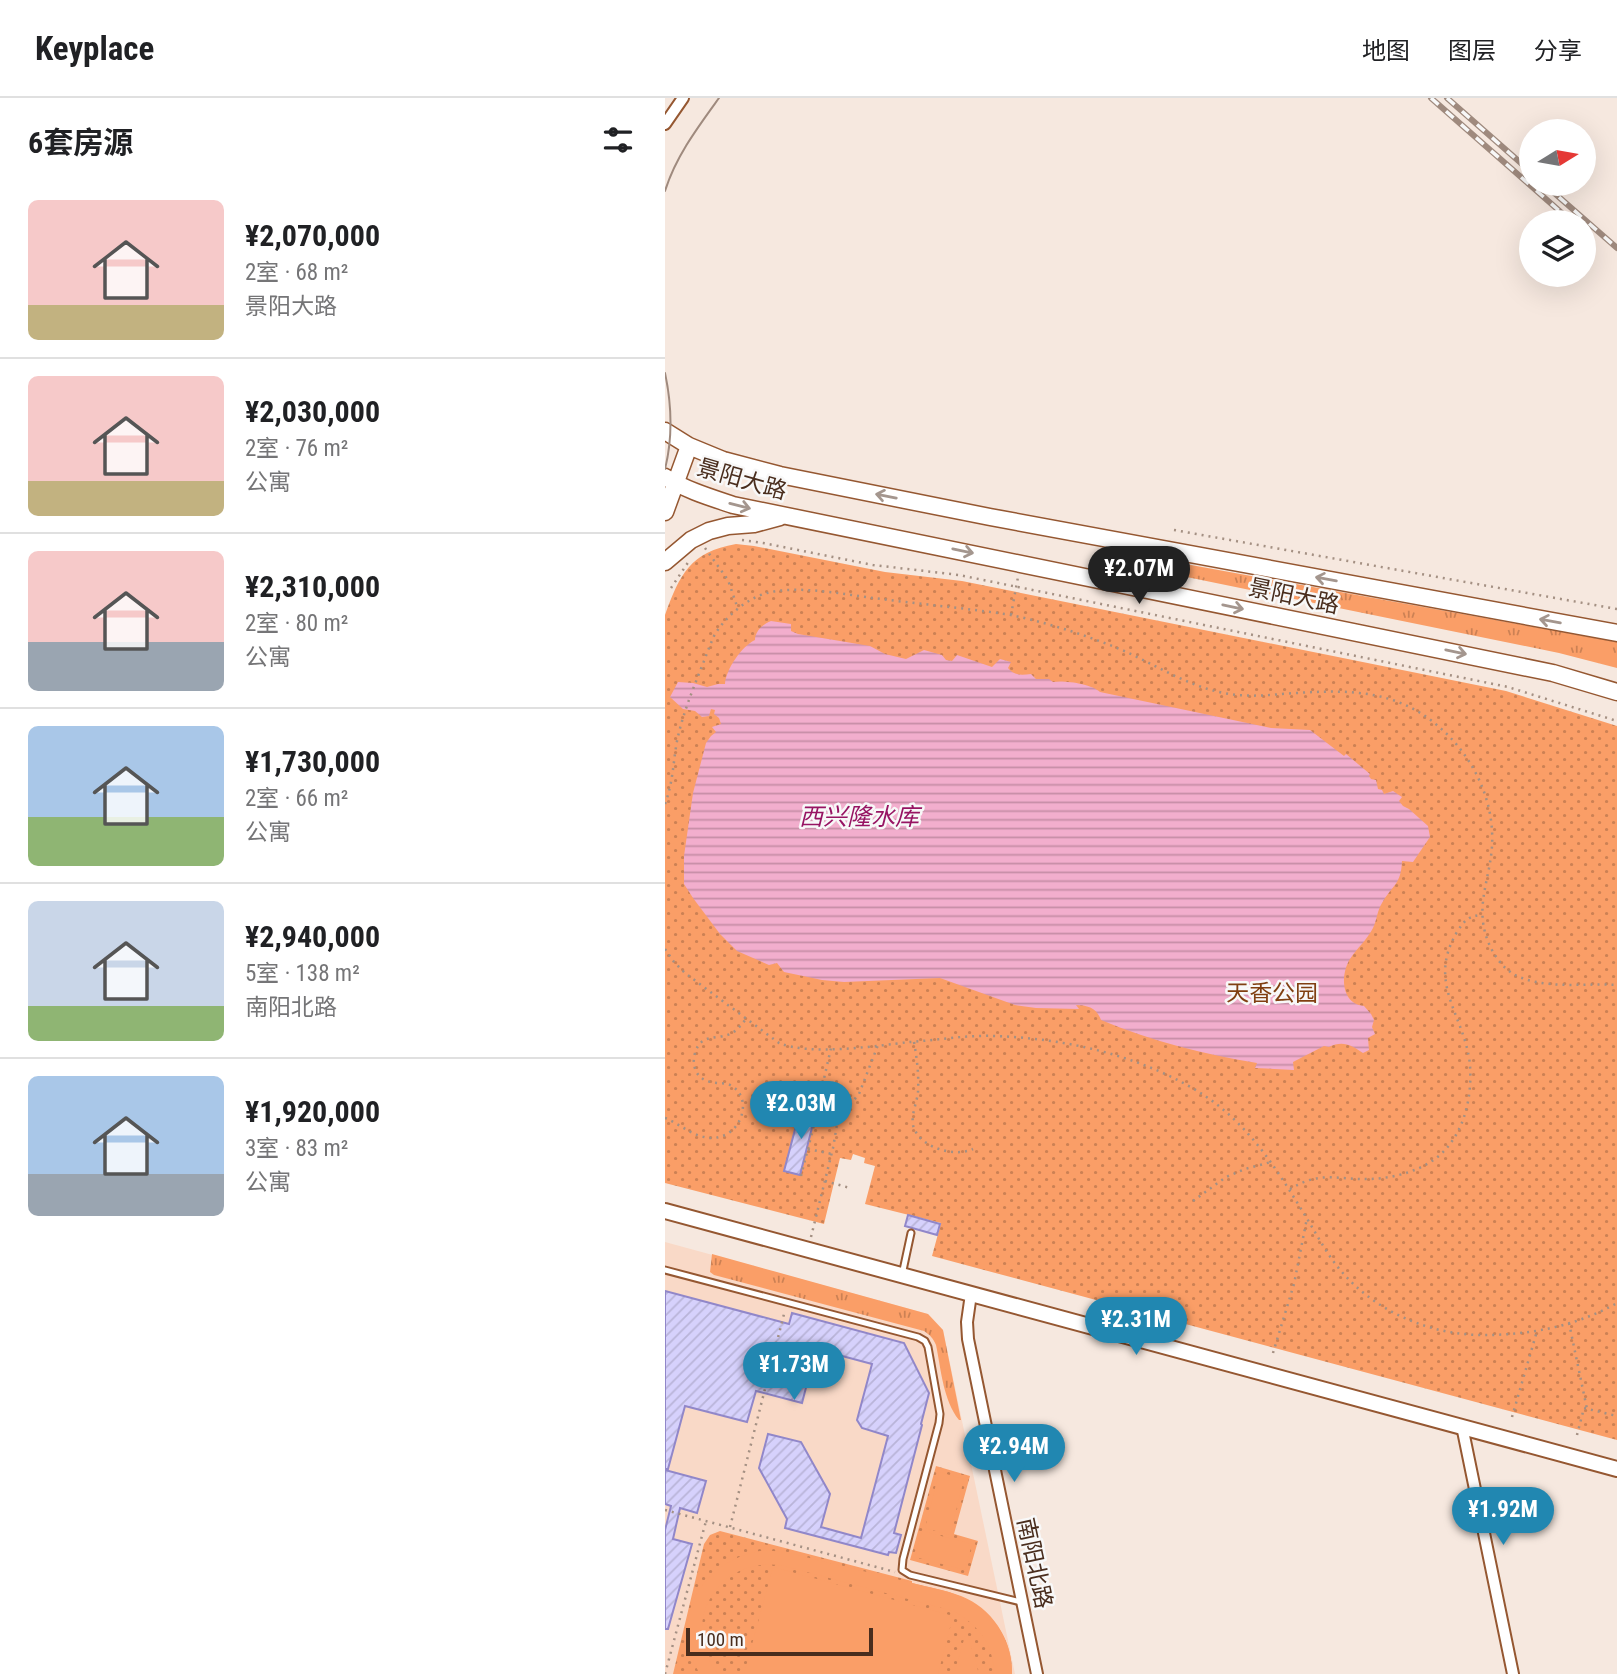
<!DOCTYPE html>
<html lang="zh">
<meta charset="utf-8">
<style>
body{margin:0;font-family:"Roboto Condensed","Noto Sans SC",sans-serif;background:#f2f2f2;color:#202124;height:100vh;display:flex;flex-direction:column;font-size:26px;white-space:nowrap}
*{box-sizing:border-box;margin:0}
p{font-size:23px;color:#757577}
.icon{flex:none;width:38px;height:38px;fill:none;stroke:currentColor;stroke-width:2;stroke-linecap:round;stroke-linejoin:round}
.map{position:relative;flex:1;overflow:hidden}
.drawer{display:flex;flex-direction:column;background:#fff;width:665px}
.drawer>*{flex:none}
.needle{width:46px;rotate:79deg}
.buttons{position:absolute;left:854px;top:21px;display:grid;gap:14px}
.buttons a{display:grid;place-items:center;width:77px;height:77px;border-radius:50%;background:#fff;box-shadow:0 7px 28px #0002;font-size:35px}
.scale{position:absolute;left:21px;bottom:18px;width:187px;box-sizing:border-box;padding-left:7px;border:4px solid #492d1d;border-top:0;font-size:19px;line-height:24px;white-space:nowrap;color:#492d1d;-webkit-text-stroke:5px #f8f8f8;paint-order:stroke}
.price{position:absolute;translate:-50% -60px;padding:0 16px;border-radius:24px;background:#2187b1;color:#fff;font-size:23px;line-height:46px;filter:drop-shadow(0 2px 4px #0008)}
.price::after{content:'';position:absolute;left:50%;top:42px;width:21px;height:16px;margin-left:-10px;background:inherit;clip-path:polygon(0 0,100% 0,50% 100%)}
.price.on{background:#222;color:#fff}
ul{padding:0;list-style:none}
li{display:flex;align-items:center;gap:21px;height:175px;padding:0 28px}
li+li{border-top:2px solid #e0e0e0}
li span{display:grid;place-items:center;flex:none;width:196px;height:140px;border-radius:10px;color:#555}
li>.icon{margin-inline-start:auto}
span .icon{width:84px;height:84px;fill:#fffc;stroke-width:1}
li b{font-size:30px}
h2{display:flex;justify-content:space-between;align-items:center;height:84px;padding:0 28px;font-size:30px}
header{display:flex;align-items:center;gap:42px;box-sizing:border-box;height:98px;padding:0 35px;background:#fff;border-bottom:2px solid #e0e0e0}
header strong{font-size:33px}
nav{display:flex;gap:38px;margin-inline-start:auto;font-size:24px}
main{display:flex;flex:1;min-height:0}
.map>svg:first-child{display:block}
.built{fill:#f9d9c7}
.grass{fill:url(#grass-tufts)}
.park{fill:url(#park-dots)}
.pitch{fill:#fa9e67}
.water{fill:url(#water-rules)}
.building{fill:url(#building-hatch);stroke:#9187c9;stroke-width:2}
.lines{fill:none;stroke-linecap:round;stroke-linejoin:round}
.service-casing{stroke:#955731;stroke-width:9}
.minor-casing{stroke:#955731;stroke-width:14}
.tertiary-casing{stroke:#955731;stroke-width:18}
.secondary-casing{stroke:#955731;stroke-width:19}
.path{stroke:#a49083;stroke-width:2.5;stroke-dasharray:2 5;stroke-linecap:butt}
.service{stroke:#fff;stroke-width:5}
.minor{stroke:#fff;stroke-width:10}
.tertiary{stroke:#fff;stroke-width:14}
.secondary{stroke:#fff;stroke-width:16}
.tram{stroke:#9f8a7e;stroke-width:2}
.rail-casing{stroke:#9f8a7e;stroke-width:6}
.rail{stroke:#f8f8f8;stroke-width:3.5;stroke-dasharray:10;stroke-linecap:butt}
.oneway{stroke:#a4968e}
.labels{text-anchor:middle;stroke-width:5;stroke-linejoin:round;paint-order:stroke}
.street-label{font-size:23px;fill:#492d1d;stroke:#f8f8f8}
.park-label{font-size:23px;fill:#803f11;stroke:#f8f8f8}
.water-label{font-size:24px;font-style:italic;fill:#971463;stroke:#f8f8f8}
</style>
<header>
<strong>Keyplace</strong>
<nav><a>地图</a><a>图层</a><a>分享</a></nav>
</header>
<main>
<section class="drawer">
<h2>6套房源<svg class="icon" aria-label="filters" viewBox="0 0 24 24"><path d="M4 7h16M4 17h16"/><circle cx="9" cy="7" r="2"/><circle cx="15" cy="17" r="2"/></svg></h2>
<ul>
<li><span style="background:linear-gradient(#f6c9c9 75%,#c2b280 0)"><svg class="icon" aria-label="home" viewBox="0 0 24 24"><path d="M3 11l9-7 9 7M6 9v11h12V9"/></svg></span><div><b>¥2,070,000</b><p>2室 · 68 m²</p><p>景阳大路</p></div></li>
<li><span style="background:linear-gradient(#f6c9c9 75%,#c2b280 0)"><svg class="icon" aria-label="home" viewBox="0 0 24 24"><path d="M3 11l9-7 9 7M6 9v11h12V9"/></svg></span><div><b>¥2,030,000</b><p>2室 · 76 m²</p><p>公寓</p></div></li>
<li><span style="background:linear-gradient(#f6c9c9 65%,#9aa5b1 0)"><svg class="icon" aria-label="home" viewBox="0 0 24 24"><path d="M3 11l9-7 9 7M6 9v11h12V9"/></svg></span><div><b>¥2,310,000</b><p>2室 · 80 m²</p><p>公寓</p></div></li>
<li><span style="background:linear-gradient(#a9c7e8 65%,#8fb573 0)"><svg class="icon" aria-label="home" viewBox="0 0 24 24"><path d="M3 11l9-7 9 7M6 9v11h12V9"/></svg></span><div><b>¥1,730,000</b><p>2室 · 66 m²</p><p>公寓</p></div></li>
<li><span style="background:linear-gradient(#c9d6e8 75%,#8fb573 0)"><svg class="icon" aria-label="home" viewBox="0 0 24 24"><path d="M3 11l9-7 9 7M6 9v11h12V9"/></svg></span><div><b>¥2,940,000</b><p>5室 · 138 m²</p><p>南阳北路</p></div></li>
<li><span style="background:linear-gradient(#a9c7e8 70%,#9aa5b1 0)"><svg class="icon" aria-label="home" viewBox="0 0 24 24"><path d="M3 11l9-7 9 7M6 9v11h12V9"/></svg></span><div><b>¥1,920,000</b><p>3室 · 83 m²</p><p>公寓</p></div></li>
</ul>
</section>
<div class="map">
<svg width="952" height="1576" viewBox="0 0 952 1576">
<defs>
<pattern id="grass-tufts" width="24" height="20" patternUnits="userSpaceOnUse" patternTransform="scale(1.75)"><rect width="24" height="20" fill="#fa9e67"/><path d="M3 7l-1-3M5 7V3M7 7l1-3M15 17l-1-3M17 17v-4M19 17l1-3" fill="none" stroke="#cc8154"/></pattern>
<pattern id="park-dots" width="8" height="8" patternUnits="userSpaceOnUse" patternTransform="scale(1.75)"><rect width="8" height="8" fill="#fa9e67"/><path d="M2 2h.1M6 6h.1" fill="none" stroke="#cc8154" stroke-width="1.8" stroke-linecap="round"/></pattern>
<pattern id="water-rules" width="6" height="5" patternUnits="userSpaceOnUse" patternTransform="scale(1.75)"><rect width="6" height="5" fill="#f2aecd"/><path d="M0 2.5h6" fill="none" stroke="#c68ea6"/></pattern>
<pattern id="building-hatch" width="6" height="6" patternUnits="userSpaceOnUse" patternTransform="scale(1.75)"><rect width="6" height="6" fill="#d6d1fc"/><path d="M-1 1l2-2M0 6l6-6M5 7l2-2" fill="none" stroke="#b9b4d8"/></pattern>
</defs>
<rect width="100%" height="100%" fill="#f6e8df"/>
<path class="built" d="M 0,1144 L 263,1216 L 278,1232 L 350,1576 L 0,1576 Z"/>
<path class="grass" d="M 515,465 L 952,544 L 952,570 L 894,555 L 512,477 Z
M 47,1156 L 263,1216 L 278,1232 L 296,1322 L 294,1322 C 278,1302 276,1271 271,1247 C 268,1240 265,1237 259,1233 L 49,1177 L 45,1174 Z"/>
<path class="park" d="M 71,446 L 89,448 L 220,474 L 297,483 L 841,593 L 952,628 L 952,1342 L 267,1158 L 276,1125 L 200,1106 L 210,1068 L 199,1065 L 200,1060 L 188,1056 L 186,1062 L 175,1060 L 159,1126 L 0,1085 L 0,517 C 15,476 25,454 71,446 Z
M 271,1368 L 305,1378 L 289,1436 L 313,1443 L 303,1478 L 245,1462 Z
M 55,1433 L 247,1483 L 247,1485 C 263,1489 280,1492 296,1498 C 327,1510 348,1542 347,1576 L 8,1576 L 39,1446 L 45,1437 Z"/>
<path class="pitch" d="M 274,1374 L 299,1381 L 285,1437 L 260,1430 Z
M 257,1433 L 307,1446 L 300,1472 L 250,1459 Z
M 101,1452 L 124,1455 L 284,1494 C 321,1506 348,1536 347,1576 L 329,1576 C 329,1547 313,1526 288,1513 L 119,1468 C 55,1456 12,1524 53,1576 L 35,1576 C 0,1520 40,1459 101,1452 Z
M 108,1469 L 288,1518 L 273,1576 L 79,1576 Z
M 300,1538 L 303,1538 L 314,1576 L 289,1576 Z"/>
<path class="water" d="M 106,523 L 126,526 L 126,533 L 133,536 L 205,548 L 220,556 L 241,561 L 259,552 L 277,557 L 281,562 L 287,563 L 292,557 L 327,569 L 335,561 L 346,564 L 343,570 C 349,578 357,577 366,576 L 371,581 L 384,581 L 388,584 C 399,582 427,586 435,594 L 606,630 L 645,632 L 679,658 L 681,656 L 705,676 L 704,678 L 706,681 L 711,682 L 713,691 L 717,692 L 719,696 L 728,693 L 737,699 L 734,703 L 738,708 L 744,711 L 763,728 L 765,739 L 748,764 L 737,763 C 736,787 728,786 717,805 C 712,813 712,822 708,830 C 702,842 692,850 685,861 C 675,877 676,906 699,908 L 706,916 L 709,922 L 707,929 L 710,936 L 703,940 L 704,952 L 698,955 C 687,947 677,942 664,949 L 659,948 L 628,964 L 629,972 L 590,970 L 592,965 C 538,956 486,943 436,922 C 432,910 422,907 411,907 L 414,911 L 371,910 L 350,907 L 275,880 L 179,884 L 157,882 L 119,874 L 112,865 L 104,867 L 72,853 L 55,836 L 28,800 L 19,786 L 19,758 L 28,695 L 41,645 L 46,638 L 51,634 L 47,629 L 56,626 L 54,620 L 49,616 L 50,612 L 46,611 L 44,618 L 37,619 L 30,613 L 18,611 L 5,599 L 13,584 L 28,585 L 42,589 L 53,586 L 60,586 C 61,571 77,548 90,542 C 90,533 98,526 106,523 Z"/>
<path class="building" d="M 139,1006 L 152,1010 L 135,1077 L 119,1073 L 132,1024 L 134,1025 Z
M 243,1117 L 275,1126 L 272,1137 L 240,1128 Z
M 0,1193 L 124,1226 L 127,1215 L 239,1245 L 264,1295 L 256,1326 L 257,1327 L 229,1435 L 236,1437 L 231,1455 L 224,1454 L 223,1457 L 120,1430 L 122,1421 L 94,1370 L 103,1336 L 136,1344 L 165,1396 L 156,1429 L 196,1440 L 223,1338 L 197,1330 L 192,1322 L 207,1266 L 151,1251 L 137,1305 L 91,1293 L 82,1324 L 20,1308 L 3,1371 L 0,1371 Z
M 0,1372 L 41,1383 L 32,1415 L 15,1410 L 8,1441 L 27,1446 L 3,1531 L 0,1531 L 0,1432 L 6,1408 L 0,1406 Z"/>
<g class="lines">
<defs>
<path id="service" d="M 0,1172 L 253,1239 L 260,1243 L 263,1249 L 275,1316 L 274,1325 L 238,1461 L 237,1472 L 245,1477 L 356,1504
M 237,1177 L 246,1135"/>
<path id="minor" d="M 0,26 L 18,0
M 306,1196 L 302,1224 L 303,1241 L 372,1576
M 797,1328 L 848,1576"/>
<path id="tertiary" d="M 0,1113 L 952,1371"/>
<path id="secondary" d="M 0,333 L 24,348 L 58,362 L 115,377 L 325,419 L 952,535
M 0,379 C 21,392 44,399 68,407 L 888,575 L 952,594
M 0,414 L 24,348
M 0,464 L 26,442 L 44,433 L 63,428 L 89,426 L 115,419"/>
</defs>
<use href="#service" class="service-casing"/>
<use href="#minor" class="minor-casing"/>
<use href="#tertiary" class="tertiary-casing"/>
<use href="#secondary" class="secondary-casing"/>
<path class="path" d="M 509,432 L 952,511
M 77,442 L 98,445 L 208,467 L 294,477 L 843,589 L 952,623
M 40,450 L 63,482 L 73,511
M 6,490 L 24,463
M 346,517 L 353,479
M 0,706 C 8,685 8,665 12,643 C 17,619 26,596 35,573 C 40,561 44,549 49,538 C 59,520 82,500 102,495 C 132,487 177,496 208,500 C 254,506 300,510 346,517 C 383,525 421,537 457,552 C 489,566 519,586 554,594 C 574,599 596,598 617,596 C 673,592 727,588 773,628 C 804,654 825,693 827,733 C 830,778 804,808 827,852 C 834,865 843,875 857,880 C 887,891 921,885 952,887
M 0,851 L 9,864 L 20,875 L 114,945 C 145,958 210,948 245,944 C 273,942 301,937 329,938 C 395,940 464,955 522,987 C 579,1018 608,1065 641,1119 C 651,1135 660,1153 672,1168 C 708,1214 768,1239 825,1237 C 870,1236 913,1227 952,1205
M 249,944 C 252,961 254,977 253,994 C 252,1004 246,1017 248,1027 C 253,1049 289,1060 308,1051
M 153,1007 L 166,950
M 0,1020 C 13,1025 25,1036 39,1039 C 46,1041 53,1040 60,1037 C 78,1029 86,1000 67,988 C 61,984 53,986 46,984 C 32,982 26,968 30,955 C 36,935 51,942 65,936 C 72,933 76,927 81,921
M 143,1051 L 167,1056
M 136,1078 L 152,1015 L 173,1021
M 160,1083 L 185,1090
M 625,1091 C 634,1086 644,1081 654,1080 C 668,1078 683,1081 697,1081 C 725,1082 761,1073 780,1052 C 801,1029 807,996 805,967 C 800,917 761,886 792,834 C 799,823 803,818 816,817
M 528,1103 L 561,1079 L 580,1071 L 606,1064
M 146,1139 L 168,1050 L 173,1021 L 194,996 L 213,947
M 904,1225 L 922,1311
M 608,1255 L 629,1186 L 642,1120
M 847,1319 L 872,1233
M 912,1337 L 919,1310 L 952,1318
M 0,1412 L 230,1474
M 65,1429 L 120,1212
M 0,1576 L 41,1423"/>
<use href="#service" class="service"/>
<use href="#minor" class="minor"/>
<use href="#tertiary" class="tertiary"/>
<use href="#secondary" class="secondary"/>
<path class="tram" d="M 0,93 C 11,58 33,29 54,0
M 0,275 C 7,308 8,339 0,371"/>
<defs>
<path id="rail" d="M 766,0 L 907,124
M 782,0 L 866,74
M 879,86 L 952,150"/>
</defs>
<use href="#rail" class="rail-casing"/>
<use href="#rail" class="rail"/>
</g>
<defs><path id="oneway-shaft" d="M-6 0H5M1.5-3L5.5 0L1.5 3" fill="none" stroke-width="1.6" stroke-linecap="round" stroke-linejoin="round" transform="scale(1.75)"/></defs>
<g class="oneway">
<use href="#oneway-shaft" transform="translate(221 398) rotate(-169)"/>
<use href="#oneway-shaft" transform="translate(75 408) rotate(14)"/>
<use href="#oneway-shaft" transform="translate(298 453) rotate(12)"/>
<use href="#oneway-shaft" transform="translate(661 481) rotate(-170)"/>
<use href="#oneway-shaft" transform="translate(568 509) rotate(12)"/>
<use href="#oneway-shaft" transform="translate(885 523) rotate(-170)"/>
<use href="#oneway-shaft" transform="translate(791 554) rotate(12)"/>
</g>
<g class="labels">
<g class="street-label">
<text transform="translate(77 381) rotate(16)" y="8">景阳大路</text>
<text transform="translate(629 498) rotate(12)" y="8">景阳大路</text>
<text transform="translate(370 1465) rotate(78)" y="8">南阳北路</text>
</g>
<g class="park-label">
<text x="607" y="903">天香公园</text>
</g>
<g class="water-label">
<text x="194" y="727">西兴隆水库</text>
</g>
</g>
</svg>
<div class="buttons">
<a><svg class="needle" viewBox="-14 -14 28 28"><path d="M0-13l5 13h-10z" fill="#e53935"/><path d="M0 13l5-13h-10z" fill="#757577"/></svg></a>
<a><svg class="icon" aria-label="layers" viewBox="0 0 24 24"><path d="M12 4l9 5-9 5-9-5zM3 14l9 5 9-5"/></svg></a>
</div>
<div class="scale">100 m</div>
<b class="price on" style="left:474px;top:508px">¥2.07M</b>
<b class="price" style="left:136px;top:1043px">¥2.03M</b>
<b class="price" style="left:471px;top:1259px">¥2.31M</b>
<b class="price" style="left:129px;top:1304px">¥1.73M</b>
<b class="price" style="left:349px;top:1386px">¥2.94M</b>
<b class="price" style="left:838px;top:1449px">¥1.92M</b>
</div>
</main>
